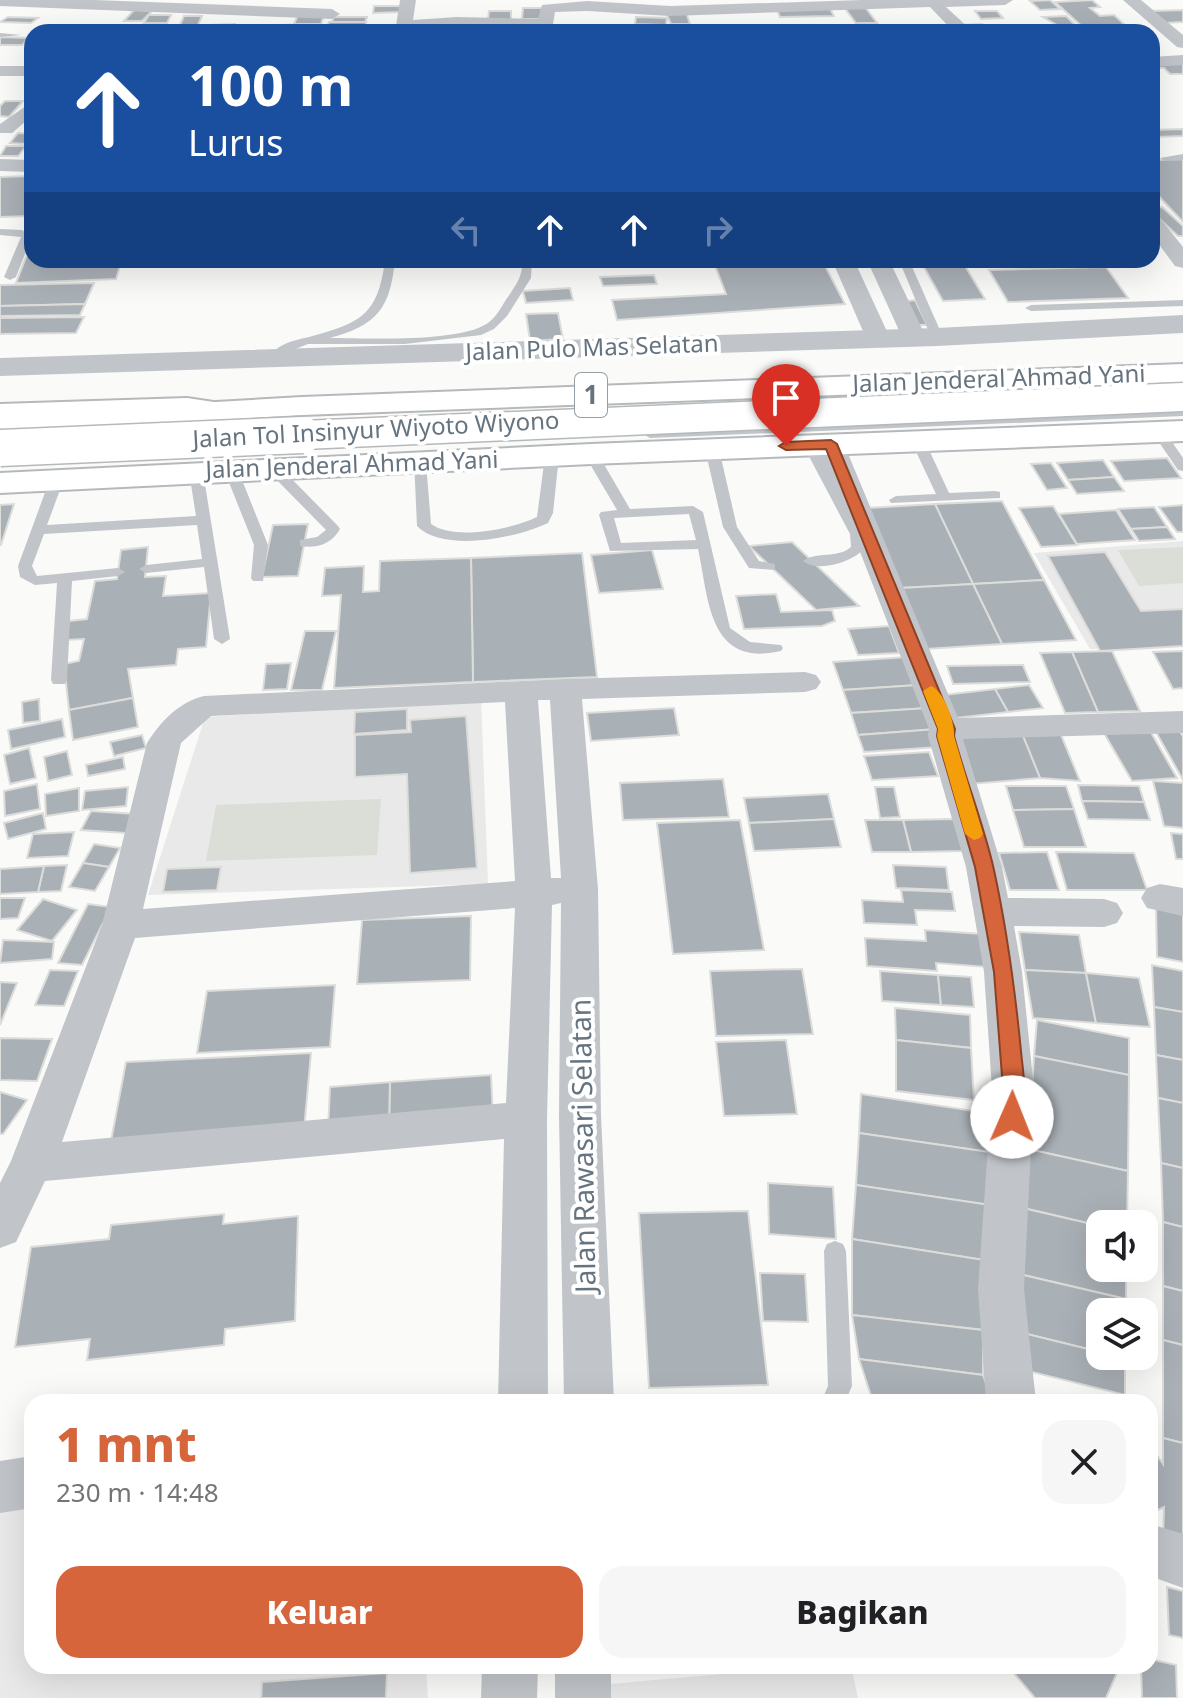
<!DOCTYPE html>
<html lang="id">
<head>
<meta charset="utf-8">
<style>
	body { margin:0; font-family:"Noto Sans",sans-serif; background:#f6f6f6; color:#202124; height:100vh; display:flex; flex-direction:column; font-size:30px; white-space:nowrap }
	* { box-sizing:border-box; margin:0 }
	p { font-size:26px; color:#757577 }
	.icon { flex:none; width:44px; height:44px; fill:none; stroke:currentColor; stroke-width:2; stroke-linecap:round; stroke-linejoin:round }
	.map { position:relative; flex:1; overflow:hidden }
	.sheet { position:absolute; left:24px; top:1394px; width:1134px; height:280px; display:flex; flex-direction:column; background:#fff; border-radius:24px; box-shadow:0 8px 32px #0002 }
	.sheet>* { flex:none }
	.top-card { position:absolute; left:24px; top:24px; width:1136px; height:244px; border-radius:24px; box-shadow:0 8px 32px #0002; background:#1a4fa0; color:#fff; overflow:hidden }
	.fabs { position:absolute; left:1086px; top:1210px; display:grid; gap:16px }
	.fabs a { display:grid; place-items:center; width:72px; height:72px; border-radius:16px; background:#fff; box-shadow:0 8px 32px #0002; font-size:40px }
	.pin { position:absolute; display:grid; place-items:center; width:68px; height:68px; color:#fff; margin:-82px -34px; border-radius:50% 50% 50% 0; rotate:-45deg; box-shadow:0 0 8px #0007 }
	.pin .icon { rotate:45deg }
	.me { position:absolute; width:88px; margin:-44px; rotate:1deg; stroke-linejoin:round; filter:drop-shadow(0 0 6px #0008) }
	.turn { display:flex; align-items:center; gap:28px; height:168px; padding:0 32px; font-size:36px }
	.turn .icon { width:104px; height:104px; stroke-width:2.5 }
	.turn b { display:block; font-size:56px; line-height:68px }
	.lanes { display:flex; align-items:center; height:76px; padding:0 32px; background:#0003; justify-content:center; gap:40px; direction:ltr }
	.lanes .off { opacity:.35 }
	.round { display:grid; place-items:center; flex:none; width:84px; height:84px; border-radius:24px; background:#f6f6f6 }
	.headline { display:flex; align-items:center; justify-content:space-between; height:136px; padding:0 32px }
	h1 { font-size:48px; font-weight:800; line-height:60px; color:#d6653b }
	.button { display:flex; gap:16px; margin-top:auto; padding:16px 32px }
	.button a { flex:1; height:92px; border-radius:24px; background:#d6653b; color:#fff; font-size:32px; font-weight:800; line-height:92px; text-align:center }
	.button a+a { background:#f6f6f6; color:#202124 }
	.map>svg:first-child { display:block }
</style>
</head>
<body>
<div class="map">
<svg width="1183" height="1698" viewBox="0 0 1183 1698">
	<rect width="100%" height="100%" fill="#fafaf8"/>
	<g fill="#e8e9e8">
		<polygon points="1183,541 1183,647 1090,649 1034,553"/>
		<polygon points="481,698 488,884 148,895 205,717"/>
		<polygon points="32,1506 32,1666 426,1666 428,1698 0,1698 0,1511"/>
		<polygon points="813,1666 851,1666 858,1698 610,1698 610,1684"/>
	</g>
	<g fill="#daded7">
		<polygon points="1183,547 1183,583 1139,586 1118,550"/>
		<polygon points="381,799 377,855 206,861 216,805"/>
	</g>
	<g fill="#a9b0b6" stroke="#dcdcda" stroke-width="2">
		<polygon points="1050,0 1060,9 1040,10 1030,1"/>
		<polygon points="1092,0 1100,7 1090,8 1100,16 1114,15 1127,27 1084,28 1055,2"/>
		<polygon points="374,6 402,6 402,12 373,13"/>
		<polygon points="829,7 834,16 780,17 776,8"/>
		<polygon points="844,7 865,7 877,23 856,23"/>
		<polygon points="523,8 542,8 541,19 522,19"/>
		<polygon points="134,10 152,11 142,21 124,21"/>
		<polygon points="1183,10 1183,22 1165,23 1151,11"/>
		<polygon points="489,11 511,11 511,20 488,20"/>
		<polygon points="975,11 997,11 1003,18 981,19"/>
		<polygon points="686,12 690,24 671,24 666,13"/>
		<polygon points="149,15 171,15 167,23 144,23"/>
		<polygon points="298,15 324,15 321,24 294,24"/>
		<polygon points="184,16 202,16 198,25 180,25"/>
		<polygon points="1066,16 1075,25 1059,26 1043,17"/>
		<polygon points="8,17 38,18 31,23 0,22"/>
		<polygon points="334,17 367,17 365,22 332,22"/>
		<polygon points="636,17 667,18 666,25 635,24"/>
		<polygon points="329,22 366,22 365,27 327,27"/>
		<polygon points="235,24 234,30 206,31 208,25"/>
		<polygon points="315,24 313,30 280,31 282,25"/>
		<polygon points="982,24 990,32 969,32 962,25"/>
		<polygon points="251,25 280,25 278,31 249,31"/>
		<polygon points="626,25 655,25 655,32 626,31"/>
		<polygon points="877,26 881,32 856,32 852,27"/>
		<polygon points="1074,26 1079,30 1047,32 1043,27"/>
		<polygon points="1042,27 1047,32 1014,32 1010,28"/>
		<polygon points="0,38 0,37 29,38 22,45 0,45"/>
		<polygon points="1183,62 1183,74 1170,74 1164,68 1152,68 1152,63"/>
		<polygon points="5,101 23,101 9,117 0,116 0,106"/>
		<polygon points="1183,129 1183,136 1155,137 1152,134 1152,130"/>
		<polygon points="18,133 32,134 32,139 28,144 10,143"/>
		<polygon points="6,146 26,146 18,156 0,156"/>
		<polygon points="1183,159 1183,222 1152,189 1152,160"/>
		<polygon points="32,176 32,216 0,217 0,177"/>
		<polygon points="1162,207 1183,226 1183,236 1178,236 1152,212 1152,208"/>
		<polygon points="32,242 32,260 122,260 116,279 16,283"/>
		<polygon points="713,260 822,260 845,304 617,320 612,300 726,294"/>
		<polygon points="920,260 1098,260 1099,261 965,266 985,299 943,301"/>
		<polygon points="1106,267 1128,298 1008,302 989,270"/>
		<polygon points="654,275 657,284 603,286 600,277"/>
		<polygon points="94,283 85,304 0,306 0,285"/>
		<polygon points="570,288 573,300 526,303 523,291"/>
		<polygon points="915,300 927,325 911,325 901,302"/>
		<polygon points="85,304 80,315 0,316 0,306"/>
		<polygon points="558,313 563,339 530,341 526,314"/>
		<polygon points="84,317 76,333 0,334 0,318"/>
		<polygon points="1167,458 1181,478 1124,481 1111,461"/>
		<polygon points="1103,460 1114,477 1068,480 1057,463"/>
		<polygon points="1051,463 1067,488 1047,490 1031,464"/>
		<polygon points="1114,477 1124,491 1077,494 1068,480"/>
		<polygon points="1002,501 1044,580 973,584 935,504"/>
		<polygon points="14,504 1,545 0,545 0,505"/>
		<polygon points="935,504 973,584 901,588 868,508"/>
		<polygon points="1183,505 1183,532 1177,532 1159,507"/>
		<polygon points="1053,506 1077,545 1041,547 1019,508"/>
		<polygon points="1154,507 1167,527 1131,529 1118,509"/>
		<polygon points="1116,510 1135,540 1077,544 1059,514"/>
		<polygon points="308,524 298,576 262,577 273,525"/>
		<polygon points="1167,527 1175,539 1139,541 1131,529"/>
		<polygon points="792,542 859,606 816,610 749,546"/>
		<polygon points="148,547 145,577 166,576 163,596 211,593 206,647 178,649 176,665 128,669 133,698 69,710 64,664 79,661 84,639 66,640 69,621 87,619 95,581 117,579 121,550"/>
		<polygon points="652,550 663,589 599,593 591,555"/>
		<polygon points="1105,552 1141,611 1183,609 1183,646 1100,651 1048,556"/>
		<polygon points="582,553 597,677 473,682 471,558"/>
		<polygon points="471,558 473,682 334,688 341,595 322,596 325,568 364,566 363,592 379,591 380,561"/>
		<polygon points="1044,580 1076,640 1002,644 973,584"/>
		<polygon points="973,584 1002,644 926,649 901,588"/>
		<polygon points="776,594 781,612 832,610 835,621 822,626 744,629 736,596"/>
		<polygon points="889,626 899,653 858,655 848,629"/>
		<polygon points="305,631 336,631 322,690 291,690"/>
		<polygon points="1112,651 1140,711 1098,712 1072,652"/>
		<polygon points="1183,651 1183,688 1173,689 1153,652"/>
		<polygon points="1072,652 1098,712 1065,713 1040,653"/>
		<polygon points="907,657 918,685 843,690 833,662"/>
		<polygon points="291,663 287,689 263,690 266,664"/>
		<polygon points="1023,665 1030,682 953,684 947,666"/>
		<polygon points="918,685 928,708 851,713 843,690"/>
		<polygon points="1029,685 1043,708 1008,712 995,689"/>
		<polygon points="995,689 1008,712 947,719 935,696"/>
		<polygon points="133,698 138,727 73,740 69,710"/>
		<polygon points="39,699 40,721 23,723 22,702"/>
		<polygon points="674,708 679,735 591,741 587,713"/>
		<polygon points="928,708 937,729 858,735 851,713"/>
		<polygon points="407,709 407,730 354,734 355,712"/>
		<polygon points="466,716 477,868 410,873 407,774 355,777 355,735 411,732 410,720"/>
		<polygon points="62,719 65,737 11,749 8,730"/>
		<polygon points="1176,724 1183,737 1183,780 1152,725"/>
		<polygon points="937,729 939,747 864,752 858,735"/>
		<polygon points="1149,729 1177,778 1132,781 1104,733"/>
		<polygon points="1059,730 1080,781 1040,778 1021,731"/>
		<polygon points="1021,731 1040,778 970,784 953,733"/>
		<polygon points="142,735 146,748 114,756 110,742"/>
		<polygon points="29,748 36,778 10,784 4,755"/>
		<polygon points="67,751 72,775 48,781 44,757"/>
		<polygon points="929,752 938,776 872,780 864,756"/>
		<polygon points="123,757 125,769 88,776 86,765"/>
		<polygon points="723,779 729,817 623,820 620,783"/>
		<polygon points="1153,781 1183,783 1183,828 1164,826"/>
		<polygon points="37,784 40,809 5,816 4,791"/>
		<polygon points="1078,785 1139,786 1144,802 1082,801"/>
		<polygon points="1006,786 1066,786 1074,809 1013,810"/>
		<polygon points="128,787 126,806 82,810 85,791"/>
		<polygon points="875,787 894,787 900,817 880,818"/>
		<polygon points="79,788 79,811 46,816 45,794"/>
		<polygon points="828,794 834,819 749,823 744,798"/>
		<polygon points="1082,801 1144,802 1150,820 1088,819"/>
		<polygon points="1074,809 1086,847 1024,847 1013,810"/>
		<polygon points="91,811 135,814 126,833 81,830"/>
		<polygon points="43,813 46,829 8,839 4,823"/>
		<polygon points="834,819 841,847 754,851 749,823"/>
		<polygon points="955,819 964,851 911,852 903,820"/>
		<polygon points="740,820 764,950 673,954 657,823"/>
		<polygon points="865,820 903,820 911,852 872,852"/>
		<polygon points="74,832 68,856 27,858 33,834"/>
		<polygon points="1171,833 1183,834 1183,859 1176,859"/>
		<polygon points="94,844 120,848 109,867 83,863"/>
		<polygon points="1047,852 1059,890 1010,890 999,853"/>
		<polygon points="1056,852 1134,853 1147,890 1067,890"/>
		<polygon points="83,863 109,867 95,891 69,887"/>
		<polygon points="67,865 61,891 38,892 44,866"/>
		<polygon points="893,865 946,867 949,890 896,888"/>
		<polygon points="44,866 38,892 0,894 0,869"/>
		<polygon points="221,867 217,890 163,892 167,869"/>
		<polygon points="901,890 952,892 955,911 915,910 917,925 864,923 862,900 903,902"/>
		<polygon points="0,898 25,898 18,918 0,919"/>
		<polygon points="43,899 77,910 52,941 17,930"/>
		<polygon points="88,904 111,907 82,965 58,963"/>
		<polygon points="1156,906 1183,911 1183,962 1157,957"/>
		<polygon points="471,916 470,980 357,984 362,920"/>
		<polygon points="925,930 982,934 987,967 936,963 937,971 867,966 865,938 926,941"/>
		<polygon points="1019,932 1079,935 1086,973 1025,970"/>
		<polygon points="3,940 54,942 52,959 0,963"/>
		<polygon points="1152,965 1183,971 1183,1012 1154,1007"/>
		<polygon points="802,969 813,1034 716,1036 710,971"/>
		<polygon points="50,970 78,971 64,1006 35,1005"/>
		<polygon points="1025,970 1086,973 1096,1023 1033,1018"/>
		<polygon points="880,971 938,975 941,1005 882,1001"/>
		<polygon points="1086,973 1139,978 1150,1027 1096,1023"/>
		<polygon points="938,975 971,977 974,1007 941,1005"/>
		<polygon points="0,982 17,983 0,1025"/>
		<polygon points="335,985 330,1047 197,1053 207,991"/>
		<polygon points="1154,1007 1183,1012 1183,1060 1156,1055"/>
		<polygon points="895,1008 970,1015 971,1048 896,1040"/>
		<polygon points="1037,1020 1129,1038 1129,1075 1034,1056"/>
		<polygon points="0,1038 52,1039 37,1081 0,1080"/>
		<polygon points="786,1040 797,1114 724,1116 716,1042"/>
		<polygon points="896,1040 971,1048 974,1100 896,1091"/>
		<polygon points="311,1053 304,1130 111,1141 126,1062"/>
		<polygon points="1156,1055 1183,1060 1183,1103 1158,1098"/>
		<polygon points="1034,1056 1129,1075 1128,1171 1028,1149"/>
		<polygon points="491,1075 493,1117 389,1125 390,1082"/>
		<polygon points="390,1082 389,1125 328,1130 330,1087"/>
		<polygon points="0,1092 27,1100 3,1134 0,1134"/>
		<polygon points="861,1094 988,1113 989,1152 859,1133"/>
		<polygon points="1158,1098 1183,1103 1183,1168 1161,1163"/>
		<polygon points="859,1133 989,1152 990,1205 856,1185"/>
		<polygon points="1028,1149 1128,1171 1127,1224 1100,1226 1023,1208"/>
		<polygon points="1161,1163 1183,1168 1183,1227 1163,1222"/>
		<polygon points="768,1183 833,1187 836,1239 769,1234"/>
		<polygon points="856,1185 990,1205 990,1261 852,1239"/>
		<polygon points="1023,1208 1100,1226 1100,1268 1126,1268 1126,1299 1019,1274"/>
		<polygon points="748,1211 768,1385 649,1388 639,1213"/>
		<polygon points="224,1214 223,1224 298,1216 295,1321 225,1329 224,1345 87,1360 90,1339 15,1347 31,1247 109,1239 111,1225"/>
		<polygon points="1163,1222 1183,1227 1183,1291 1163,1286"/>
		<polygon points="852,1239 990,1261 983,1330 852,1315"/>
		<polygon points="760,1273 805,1274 808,1322 763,1321"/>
		<polygon points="1019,1274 1126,1299 1126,1312 1100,1312 1100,1352 1015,1331"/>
		<polygon points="1163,1286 1183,1291 1183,1345 1163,1340"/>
		<polygon points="852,1315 983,1330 983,1375 859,1359"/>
		<polygon points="1015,1331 1100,1352 1100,1356 1125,1358 1125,1395 1012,1367"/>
		<polygon points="1163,1340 1183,1345 1183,1443 1163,1438"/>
		<polygon points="859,1359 983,1375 991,1397 972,1402 873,1402"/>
		<polygon points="1163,1438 1183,1443 1183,1549 1163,1544 1164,1507 1150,1514 1150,1445 1163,1464"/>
		<polygon points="1167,1587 1183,1591 1183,1638 1169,1635"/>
		<polygon points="1150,1659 1176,1665 1177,1698 1142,1698 1141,1666 1150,1666"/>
		<polygon points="1008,1666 1120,1666 1106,1698 1035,1698"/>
		<polygon points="387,1673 386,1698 261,1698 262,1682"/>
	</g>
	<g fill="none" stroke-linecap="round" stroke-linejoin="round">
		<g stroke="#b5b9bc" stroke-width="4">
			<g id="trunk">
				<polygon points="1183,364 1183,382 302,415 216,420 188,425 0,432 0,414 188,407 216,402 302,397"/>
				<polygon points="1183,421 1183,441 591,464 0,493 0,473 591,444"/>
			</g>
		</g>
		<g stroke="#b5b9bc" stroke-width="4">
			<polygon id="motorway" points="187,398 227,404 232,411 227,418 216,420 187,416 0,422 0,404"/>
		</g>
		<g fill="#c1c5c9" fill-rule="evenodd">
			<polygon points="0,33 21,35 0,37"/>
			<polygon points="1183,154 1183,160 1165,161 1160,158"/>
			<polygon points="0,229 22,230 32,236 16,277 10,280 4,277 21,237 0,235"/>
			<path d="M385,260H395C390,309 377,325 330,338C366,338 459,343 488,323C498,316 503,303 510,294C518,282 523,274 522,260H532L531,278L507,316L494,329L481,335L405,344H308L285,353L282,361H274V351C284,342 296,340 309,337C360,323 378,316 385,260Z"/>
			<polygon points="899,260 909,260 943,337 941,340 931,337"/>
			<polygon points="1183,300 1183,306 1031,311 1025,308 1031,305"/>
			<polygon points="1183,408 1183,416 650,438 643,434 650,430"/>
			<polygon points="1158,428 1163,429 1183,458 1183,471 1178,470 1152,432"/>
			<polygon points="918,437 925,441 949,493 995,491 1000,492 1000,498 891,503 889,500 896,496 936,494 911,441"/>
			<path d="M810,441L817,445L864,534L865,548C853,562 818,573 803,561C817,551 837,559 851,547L850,534L803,445Z"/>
			<polygon points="712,445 719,449 737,527 759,561 775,564 775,570 749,568 723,527 705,449"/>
			<path d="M591,450L598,454L630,509L693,506L703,512L730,628L750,642L781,645L783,648L781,651C708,668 709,599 698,549L610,551L599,515L601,512L617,510L584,454ZM689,514L696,540L621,543L614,518Z"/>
			<path d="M552,452L559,456L553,513L548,523C517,538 443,553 417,526L414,460H424L426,463L431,524C455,541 512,529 537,517L545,456Z"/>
			<path d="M273,464L278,465L338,526L340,529C332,544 316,549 300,546V540L317,537L326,530L268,471V465Z"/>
			<polygon points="231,466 238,470 268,545 263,581 253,581 251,578 254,545 224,470"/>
			<polygon points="196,468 203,472 230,639 222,644 214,639 204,567 146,573 139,569 146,565 202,559 197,525 44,534 32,566 37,576 118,568 125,572 118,576 72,581 67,680 65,684 53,684 51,680 57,583 35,585 20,577 18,566 50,479 57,475 64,479 47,525 196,516 189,472"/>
			<polygon points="835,1241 843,1244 846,1251 852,1386 845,1402 821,1402 828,1386 824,1251 827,1244"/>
		</g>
		<g fill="#c1c5c9" fill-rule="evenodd">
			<polygon points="0,0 95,0 332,9 340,14 332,19 0,6"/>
			<polygon points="400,0 416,0 413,20 457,17 538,19 542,5 587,1 670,6 862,0 1013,0 1005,5 946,7 973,32 954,32 930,7 670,16 587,11 555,12 553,24 545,29 457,27 404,31 396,26"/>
			<polygon points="1123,0 1141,0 1183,35 1183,48 1177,47"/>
			<polygon points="1183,55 1183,65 1152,67 1152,57"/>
			<rect x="0" y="66" width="32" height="10"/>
			<polygon points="32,102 32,116 12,133 0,133 0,124"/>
			<polygon points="0,159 32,160 32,172 0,171"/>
			<polygon points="1152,215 1159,217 1183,247 1183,268 1175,266 1152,235"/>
			<polygon points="832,260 854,260 890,338 886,343 870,343 866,338"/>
			<polygon points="867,260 889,260 926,337 922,342 906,342 902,337"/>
			<polygon points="831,436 840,438 844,444 958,718 1183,711 1183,733 963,739 1002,867 1008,898 1104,899 1117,903 1123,913 1117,923 1104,927 1014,926 1022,972 1034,1089 1024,1289 1036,1402 986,1402 978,1289 992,1089 984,972 966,867 928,736 929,729 818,444 822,438"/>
			<path d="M805,672L816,675L821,682L816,689L805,692L582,699L598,889L601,1115L614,1402H564L559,1115L561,903L552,905L547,1119L548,1402H498L504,1139L45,1181L16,1242L0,1248V1183L11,1161L102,925L147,743C161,721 179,702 204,696L565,679ZM538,700H550L561,878H551ZM505,702L515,881L143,909L181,743L211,716ZM515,908L506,1103L62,1142L135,938Z"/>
			<polygon points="1160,884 1183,888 1183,916 1147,908 1141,898 1147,888"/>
			<polygon points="32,1456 32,1508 0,1513 0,1461"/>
			<polygon points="1150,1524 1183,1534 1183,1588 1150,1576"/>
			<polygon points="482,1666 538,1666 537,1698 481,1698"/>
			<rect x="555" y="1666" width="56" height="32"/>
		</g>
		<polygon fill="#c1c5c9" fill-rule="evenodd" points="1183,315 1183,333 937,346 0,376 0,358 937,328"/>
		<use href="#trunk" fill="#fff" fill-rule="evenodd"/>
		<use href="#motorway" fill="#fff" fill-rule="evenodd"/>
		<g stroke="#b5b9bc" stroke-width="31" stroke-linecap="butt">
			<polyline id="motorway-bridge-far1" points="257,437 1183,397"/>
		</g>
		<g stroke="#b5b9bc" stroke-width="39" stroke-linecap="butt">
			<polyline id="motorway-bridge" points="0,448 303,435"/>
		</g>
		<use href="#motorway-bridge-far1" stroke="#fff" stroke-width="28"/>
		<use href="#motorway-bridge" stroke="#fff" stroke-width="36"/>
	</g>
	<path fill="#d6653b" stroke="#8b4226" stroke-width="2" d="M831,440L837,444L955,729L954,736C966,781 984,825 994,870C1007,930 1015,990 1021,1051C1023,1073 1029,1103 1019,1124L1012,1126L1004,1124L1001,1117L1003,1089L994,972L975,867L937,736L938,729L826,449L786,450L779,446L786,442Z"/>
	<path fill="#f59e0b" d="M931,686C944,691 955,722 954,736L983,834L980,838L974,840L965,834L937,736L938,729L923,691Z"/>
	<g text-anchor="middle" stroke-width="8" stroke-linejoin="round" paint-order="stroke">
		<g font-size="24" fill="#667480" stroke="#fff">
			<text transform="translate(592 348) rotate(-2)" y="8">Jalan Pulo Mas Selatan</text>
			<text transform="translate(999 379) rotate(-2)" y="8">Jalan Jenderal Ahmad Yani</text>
			<text transform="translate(376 430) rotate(-3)" y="8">Jalan Tol Insinyur Wiyoto Wiyono</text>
			<text transform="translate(352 465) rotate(-2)" y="8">Jalan Jenderal Ahmad Yani</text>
		</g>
		<rect fill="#fff" stroke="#949ea6" stroke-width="2" x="575" y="373" width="32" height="44" rx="6"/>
		<g font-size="26" font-weight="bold" fill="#667480">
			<text x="591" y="404">1</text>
		</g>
		<g font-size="28" fill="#667480" stroke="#fff">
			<text transform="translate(583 1146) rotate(-91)" y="10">Jalan Rawasari Selatan</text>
		</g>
	</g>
</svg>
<div class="fabs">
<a><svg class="icon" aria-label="sound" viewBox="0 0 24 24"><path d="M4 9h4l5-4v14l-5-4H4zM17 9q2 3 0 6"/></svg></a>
<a><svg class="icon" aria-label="layers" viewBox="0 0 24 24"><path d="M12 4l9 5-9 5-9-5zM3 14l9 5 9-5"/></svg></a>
</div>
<div class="pin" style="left:786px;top:446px;background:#d93025"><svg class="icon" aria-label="arrive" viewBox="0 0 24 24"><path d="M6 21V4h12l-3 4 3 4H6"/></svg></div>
<svg class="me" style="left:1012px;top:1117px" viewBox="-20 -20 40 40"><circle r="19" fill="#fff"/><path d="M0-13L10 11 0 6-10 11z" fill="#d6653b"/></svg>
<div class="top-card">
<div class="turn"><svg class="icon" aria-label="ahead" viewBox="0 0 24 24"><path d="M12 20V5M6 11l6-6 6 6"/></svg><div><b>100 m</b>Lurus</div></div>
<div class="lanes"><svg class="icon off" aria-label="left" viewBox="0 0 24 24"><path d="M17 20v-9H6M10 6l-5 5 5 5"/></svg><svg class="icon" aria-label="ahead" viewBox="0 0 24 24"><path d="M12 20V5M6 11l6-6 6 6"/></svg><svg class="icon" aria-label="ahead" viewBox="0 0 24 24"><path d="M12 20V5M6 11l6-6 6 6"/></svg><svg class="icon off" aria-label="right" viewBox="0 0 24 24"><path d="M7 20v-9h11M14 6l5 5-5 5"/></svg></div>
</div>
<section class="sheet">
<div class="headline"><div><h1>1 mnt</h1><p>230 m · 14:48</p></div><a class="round"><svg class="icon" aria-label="close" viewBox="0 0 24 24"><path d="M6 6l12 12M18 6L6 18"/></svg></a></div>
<div class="button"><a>Keluar</a><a>Bagikan</a></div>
</section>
</div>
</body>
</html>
